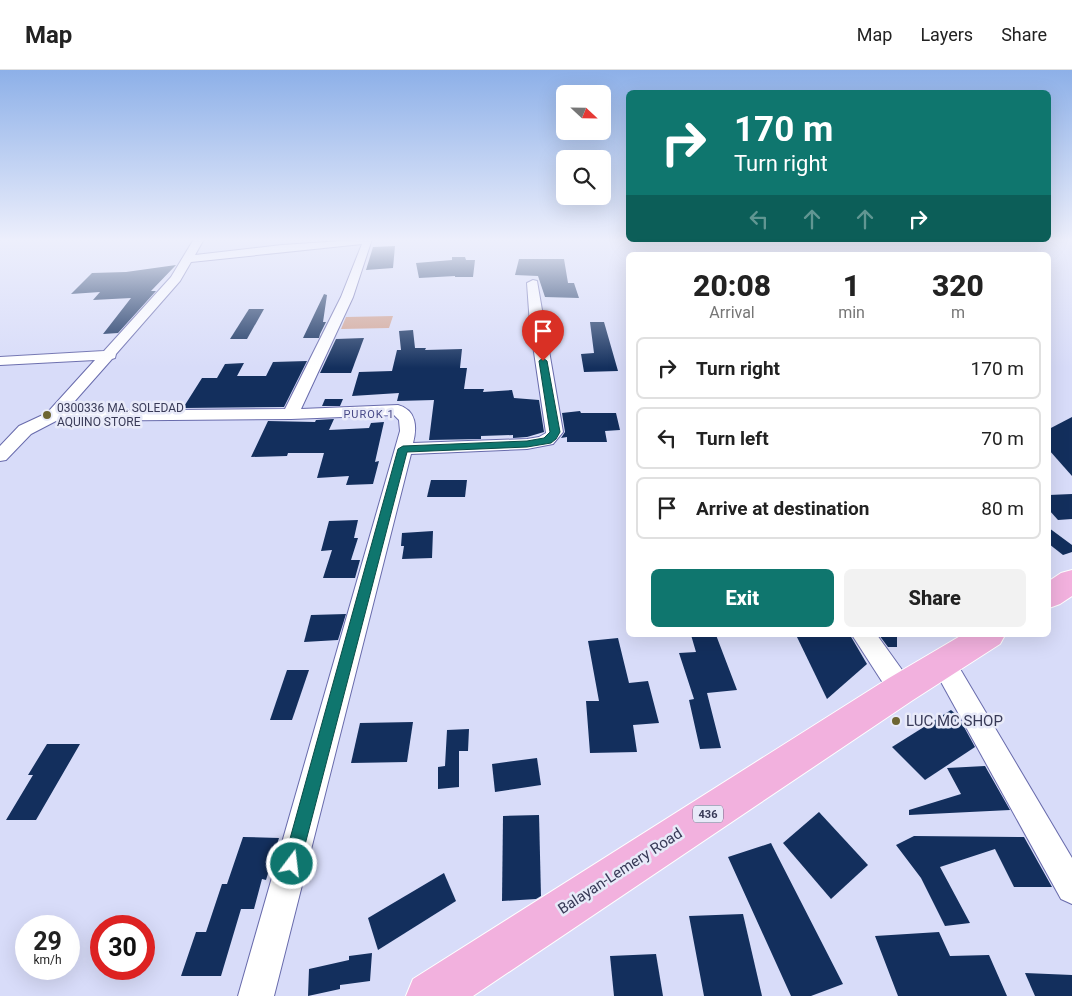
<!DOCTYPE html>
<html lang="en">
<head>
<meta charset="utf-8">
<style>
	body { margin:0; font-family:Roboto,sans-serif; background:#f2f2f2; color:#222; height:100vh; display:flex; flex-direction:column; font-size:19px; white-space:nowrap }
	* { box-sizing:border-box; margin:0 }
	p { font-size:16px; color:#767676 }
	.icon { flex:none; width:28px; height:28px; fill:none; stroke:currentColor; stroke-width:2; stroke-linecap:round; stroke-linejoin:round }
	.map { position:relative; flex:1; overflow:hidden }
	.sheet { position:absolute; left:626px; top:182px; width:425px; height:385px; display:flex; flex-direction:column; background:#fff; border-radius:8px; box-shadow:0 5px 20px #0002 }
	.sheet>* { flex:none }
	.top-card { position:absolute; left:626px; top:20px; width:425px; height:152px; border-radius:8px; box-shadow:0 5px 20px #0002; background:#0f766e; color:#fff; overflow:hidden }
	.needle { width:32px; rotate:112deg }
	.fabs { position:absolute; left:556px; top:15px; display:grid; gap:10px }
	.fabs a { display:grid; place-items:center; width:55px; height:55px; border-radius:8px; background:#fff; box-shadow:0 5px 20px #0002; font-size:25px }
	.speed { position:absolute; left:15px; top:845px; display:flex; gap:10px; font-size:25px; font-weight:700; text-align:center }
	.speed>* { display:grid; place-content:center; width:65px; height:65px; border-radius:50%; background:#fff; box-shadow:0 5px 20px #0002; line-height:1 }
	.speed small { font-size:12px; font-weight:400 }
	.speed .limit { border:8px solid #d22; background:#fff; color:#111 }
	.pin { position:absolute; display:grid; place-items:center; width:42px; height:42px; color:#fff; margin:-51px -21px; border-radius:50% 50% 50% 0; rotate:-45deg; box-shadow:0 0 5px #0007 }
	.pin .icon { rotate:45deg }
	.me { position:absolute; width:55px; margin:-28px; rotate:15deg; stroke-linejoin:round; filter:drop-shadow(0 0 4px #0008) }
	.turn { display:flex; align-items:center; gap:18px; height:105px; padding:0 25px; font-size:22px }
	.turn .icon { width:65px; height:65px; stroke-width:2.5 }
	.turn b { display:block; font-size:35px; line-height:42px }
	.lanes { display:flex; align-items:center; height:48px; padding:0 25px; background:#0003; justify-content:center; gap:25px; direction:ltr }
	.lanes .off { opacity:.35 }
	.eta { display:flex; justify-content:space-evenly; align-items:center; height:85px; text-align:center }
	.eta b { font-size:30px; font-weight:800; line-height:35px }
	.button { display:flex; gap:10px; margin-top:auto; padding:10px 25px }
	.button a { flex:1; height:58px; border-radius:8px; background:#0f766e; color:#fff; font-size:20px; font-weight:800; line-height:58px; text-align:center }
	.button a+a { background:#f2f2f2; color:#222 }
	ul { padding:0; list-style:none }
	li { display:flex; align-items:center; gap:15px; height:62px; margin:0 10px 8px; padding:0 15px; border:2px solid #e0e0e0; border-radius:8px }
	li div { flex:1 }
	li b { display:block; font-size:19px }
	li em { font-style:normal }
	header { display:flex; align-items:center; gap:30px; box-sizing:border-box; height:70px; padding:0 25px; background:#fff; border-bottom:1px solid #e0e0e0 }
	header strong { font-size:24px }
	nav { display:flex; gap:28px; margin-inline-start:auto; font-size:18px }
	.map>svg:first-child { display:block }
</style>
</head>
<body>
<header>
<strong>Map</strong>
<nav><a>Map</a><a>Layers</a><a>Share</a></nav>
</header>
<div class="map">
<svg width="1072" height="926" viewBox="0 0 1072 926">
	<rect width="100%" height="100%" fill="#d8dcf9"/>
	<polygon fill="#d1a291" points="393,246 389,258 341,259 346,247"/>
	<g fill="#132f5d">
		<polygon points="395,176 393,198 366,200 373,177"/>
		<polygon points="452,187 465,187 466,190 475,190 473,207 455,207 455,206 419,208 416,193 452,190"/>
		<polygon points="519,189 564,189 568,213 574,213 579,228 545,227 538,206 515,205"/>
		<polygon points="176,195 151,221 156,221 118,263 103,264 131,228 93,230 100,222 71,224 92,203 126,202"/>
		<polygon points="324,224 327,225 323,252 326,252 320,264 319,268 303,268"/>
		<polygon points="249,239 264,239 247,269 230,269"/>
		<polygon points="590,252 604,252 618,301 584,302 581,284 594,283"/>
		<polygon points="413,260 415,278 426,278 425,280 462,279 460,298 467,298 464,319 484,319 483,322 512,320 514,328 539,330 544,362 527,367 513,368 513,365 481,366 481,369 429,370 434,330 397,331 399,323 352,326 359,302 392,301 397,280 401,280 399,261"/>
		<polygon points="364,268 351,303 320,303 336,269"/>
		<polygon points="307,291 284,337 183,338 202,308 217,308 225,294 244,293 237,306 266,306 273,292"/>
		<polygon points="325,329 343,329 340,336 322,336"/>
		<polygon points="580,341 581,343 616,343 620,360 605,361 607,372 567,372 567,367 561,368 565,362 562,343"/>
		<polygon points="1072,347 1072,406 1049,380 1049,359"/>
		<polygon points="334,349 329,360 369,358 371,353 384,352 375,392 379,391 373,414 346,415 349,406 317,408 324,383 288,383 287,386 251,387 268,351 315,352 316,350"/>
		<polygon points="431,410 467,410 465,427 427,427"/>
		<polygon points="1072,424 1072,449 1058,450 1049,440 1049,425"/>
		<polygon points="358,450 354,468 358,468 351,490 360,490 355,508 323,508 332,480 321,481 329,451"/>
		<polygon points="1049,458 1072,475 1072,482 1063,485 1049,474"/>
		<polygon points="433,461 432,488 402,489 404,476 401,476 402,463"/>
		<polygon points="346,544 338,570 304,572 311,545"/>
		<polygon points="691,565 716,565 737,620 707,623 721,678 700,679 689,630 694,629 679,583 696,582"/>
		<polygon points="796,565 850,565 867,594 827,629"/>
		<polygon points="879,565 897,565 897,577 888,577"/>
		<polygon points="618,568 629,613 648,611 659,653 633,655 637,682 590,683 586,631 599,631 588,571"/>
		<polygon points="287,600 309,600 292,650 270,650"/>
		<polygon points="951,640 958,646 975,677 925,710 892,677"/>
		<polygon points="413,652 407,692 351,693 360,653"/>
		<polygon points="469,659 468,681 459,681 459,717 438,719 438,697 445,696 447,660"/>
		<polygon points="47,674 80,674 36,750 6,750 33,705 28,705"/>
		<polygon points="537,688 541,715 495,722 492,694"/>
		<polygon points="985,696 1010,740 909,745 909,740 961,724 947,698"/>
		<polygon points="819,742 868,795 831,829 783,773"/>
		<polygon points="539,745 541,826 536,829 502,831 503,746"/>
		<polygon points="914,766 1024,767 1052,817 1014,817 995,779 940,797 970,853 945,856 921,808 896,775"/>
		<polygon points="243,767 279,768 266,810 262,809 254,839 241,839 221,906 181,906 196,862 206,862 222,814 227,814"/>
		<polygon points="771,773 778,787 843,914 811,926 791,926 728,787"/>
		<polygon points="444,803 456,831 378,880 368,848"/>
		<polygon points="743,844 762,926 704,926 689,846"/>
		<polygon points="939,862 950,886 989,885 1007,926 898,926 875,866"/>
		<polygon points="372,883 370,911 340,915 340,919 308,926 309,899 349,890 349,886"/>
		<polygon points="656,884 663,926 614,926 610,886"/>
		<polygon points="1025,903 1072,905 1072,926 1035,926"/>
	</g>
	<g fill="none" stroke-linecap="round" stroke-linejoin="round">
		<g stroke="#686bac" stroke-width="2">
			<g id="street">
				<path d="M194,169H204L195,185L282,175L372,169L353,227L301,339L398,335C417,340 417,358 413,373L527,369L539,367L546,363L530,255L527,213L533,210L537,211L563,362L553,374L527,379L411,384L274,926H238L400,361L399,350L394,345L291,349L56,351L31,364L6,390L0,391V376L19,356L47,343L95,290L0,295V287L104,281L171,207ZM362,174L341,227L285,339L66,341L112,289L115,288L116,284L180,211L191,192Z"/>
				<polygon points="852,565 877,565 910,611 914,619 910,627 901,630 892,627"/>
				<polygon points="944,583 953,587 1072,788 1072,834 1061,829 935,601 932,594 935,587"/>
			</g>
		</g>
		<g stroke="#fff" stroke-width="2">
			<g id="primary">
				<polygon points="1072,500 1072,526 1060,534 1049,538 1049,511 1061,503"/>
				<polygon points="962,565 1005,565 1000,574 913,630 473,926 406,926 413,909 889,608"/>
			</g>
		</g>
		<use href="#street" fill="#fff" fill-rule="evenodd"/>
		<use href="#primary" fill="#f2b1de" fill-rule="evenodd"/>
	</g>
	<linearGradient id="sky" x2="0" y2="1"><stop stop-color="#8db0e8"/><stop offset="0.57" stop-color="#edeffc"/><stop offset="1" stop-color="#edeffc" stop-opacity="0"/></linearGradient>
	<rect width="1072" height="298" fill="url(#sky)"/>
	<polygon fill="#0f766e" stroke="#0a4d48" points="543,288 547,291 560,362 556,369 551,373 527,377 407,382 300,794 298,800 292,803 285,800 283,794 398,379 403,376 527,371 544,368 550,362 539,291"/>
	<g fill="#6d6532" stroke="#e8eaf9" stroke-width="2">
		<circle cx="47" cy="345" r="5"/>
		<circle cx="896" cy="651" r="5"/>
	</g>
	<g text-anchor="middle" stroke-width="5" stroke-linejoin="round" paint-order="stroke">
		<g font-size="11" letter-spacing="1" fill="#474987" stroke="#e8eaf9">
			<text x="369" y="348">PUROK 1</text>
		</g>
		<rect fill="#e8eaf9" stroke="#6d6f88" stroke-width="1" x="693" y="735.5" width="30" height="17" rx="4"/>
		<g font-size="11" font-weight="bold" fill="#383a57">
			<text x="708" y="748">436</text>
		</g>
		<g font-size="12" fill="#383a57" stroke="#e8eaf9" text-anchor="start">
			<text x="57" y="342">0300336 MA. SOLEDAD<tspan x="57" dy="14">AQUINO STORE</tspan></text>
		</g>
		<g font-size="15" fill="#383a57" stroke="#e8eaf9" text-anchor="start">
			<text x="906" y="656">LUC MC SHOP</text>
		</g>
		<g font-size="15" fill="#383a57" stroke="#e8eaf9">
			<text transform="translate(620 801) rotate(-33)" y="5">Balayan-Lemery Road</text>
		</g>
	</g>
</svg>
<div class="fabs">
<a><svg class="needle" viewBox="-14 -14 28 28"><path d="M0-13l5 13h-10z" fill="#e53935"/><path d="M0 13l5-13h-10z" fill="#767676"/></svg></a>
<a><svg class="icon" aria-label="search" viewBox="0 0 24 24"><circle cx="10" cy="10" r="6"/><path d="M15 15l6 6"/></svg></a>
</div>
<div class="speed"><div>29<small>km/h</small></div><div class="limit">30</div></div>
<div class="pin" style="left:543px;top:291px;background:#d93025"><svg class="icon" aria-label="arrive" viewBox="0 0 24 24"><path d="M6 21V4h12l-3 4 3 4H6"/></svg></div>
<svg class="me" style="left:292px;top:794px" viewBox="-20 -20 40 40"><circle r="17" fill="#0f766e" stroke="#fff" stroke-width="3"/><path d="M0-11L8 9 0 5-8 9z" fill="#fff"/></svg>
<div class="top-card">
<div class="turn"><svg class="icon" aria-label="right" viewBox="0 0 24 24"><path d="M7 20v-9h11M14 6l5 5-5 5"/></svg><div><b>170 m</b>Turn right</div></div>
<div class="lanes"><svg class="icon off" aria-label="left" viewBox="0 0 24 24"><path d="M17 20v-9H6M10 6l-5 5 5 5"/></svg><svg class="icon off" aria-label="ahead" viewBox="0 0 24 24"><path d="M12 20V5M6 11l6-6 6 6"/></svg><svg class="icon off" aria-label="ahead" viewBox="0 0 24 24"><path d="M12 20V5M6 11l6-6 6 6"/></svg><svg class="icon" aria-label="right" viewBox="0 0 24 24"><path d="M7 20v-9h11M14 6l5 5-5 5"/></svg></div>
</div>
<section class="sheet">
<div class="eta">
<div><b>20:08</b><p>Arrival</p></div>
<div><b>1</b><p>min</p></div>
<div><b>320</b><p>m</p></div>
</div>
<ul>
<li><svg class="icon" aria-label="right" viewBox="0 0 24 24"><path d="M7 20v-9h11M14 6l5 5-5 5"/></svg><div><b>Turn right</b></div><em>170 m</em></li>
<li><svg class="icon" aria-label="left" viewBox="0 0 24 24"><path d="M17 20v-9H6M10 6l-5 5 5 5"/></svg><div><b>Turn left</b></div><em>70 m</em></li>
<li><svg class="icon" aria-label="arrive" viewBox="0 0 24 24"><path d="M6 21V4h12l-3 4 3 4H6"/></svg><div><b>Arrive at destination</b></div><em>80 m</em></li>
</ul>
<div class="button"><a>Exit</a><a>Share</a></div>
</section>
</div>
</body>
</html>
